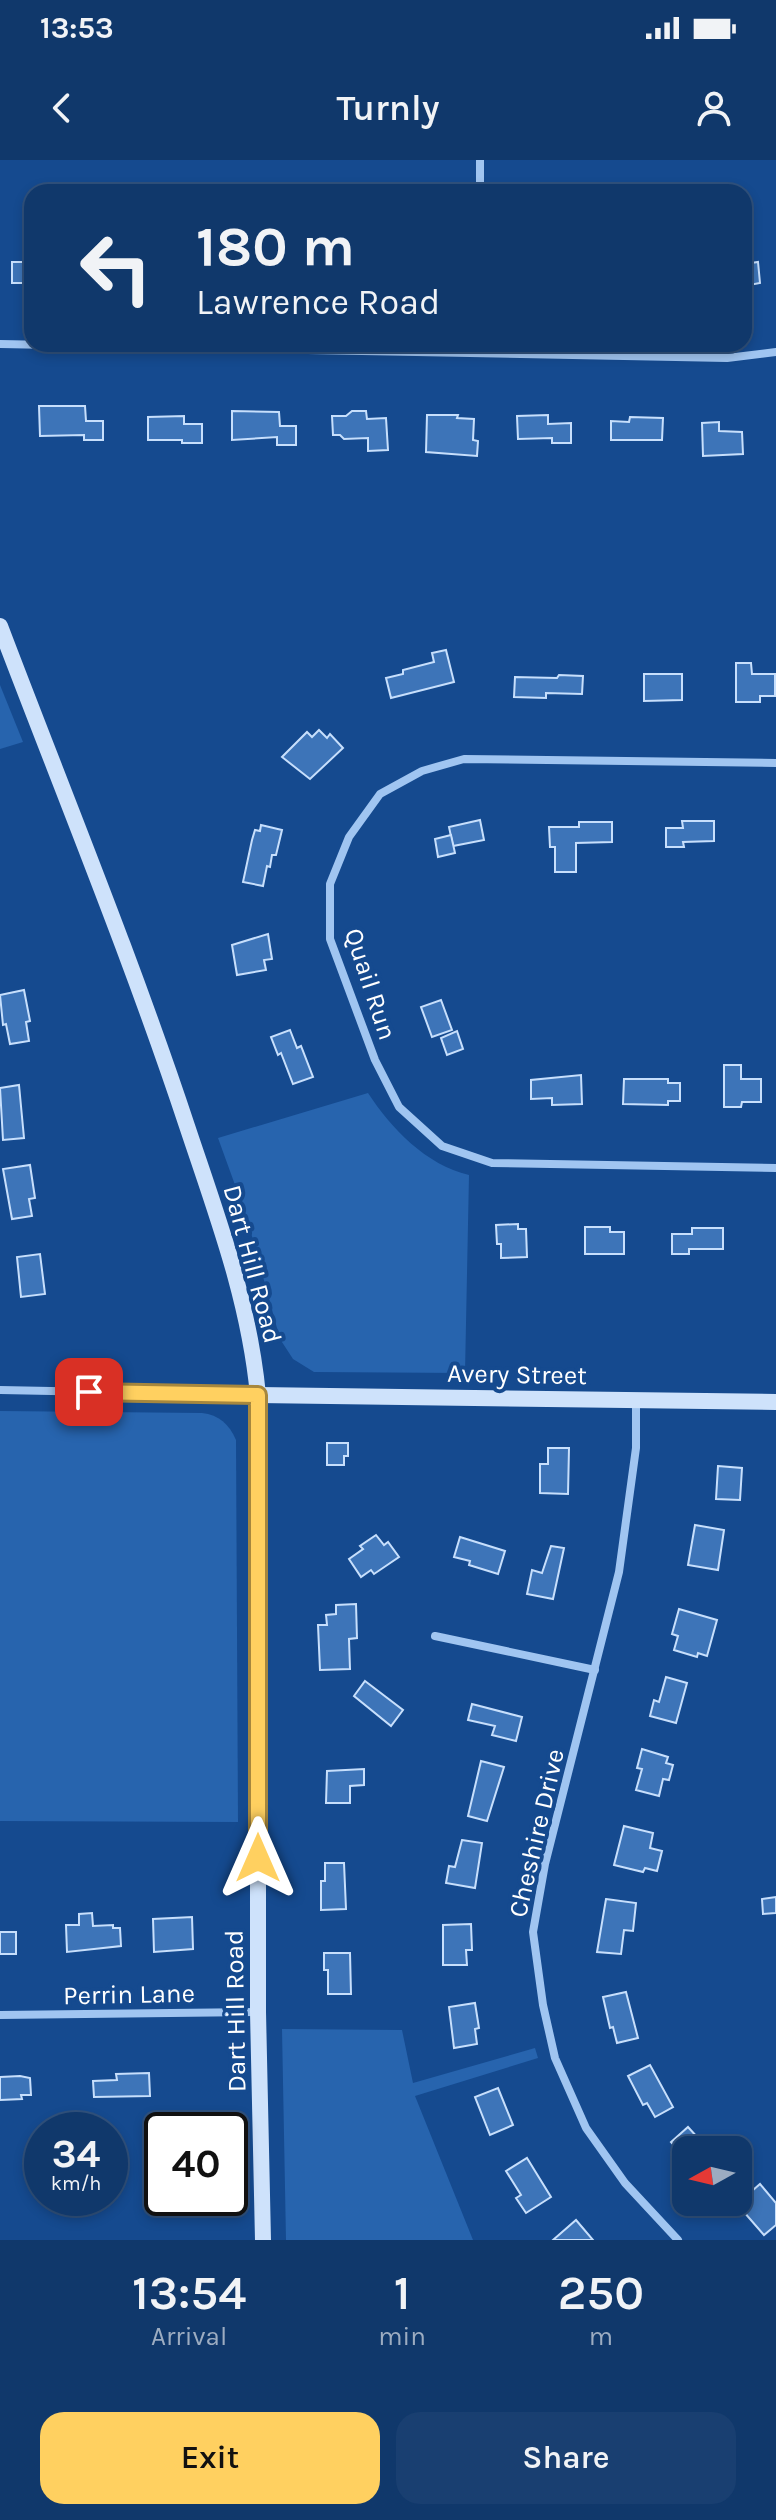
<!DOCTYPE html>
<html lang="en">
<head>
<meta charset="utf-8">
<style>
	body { margin:0; font-family:Karla,sans-serif; background:#193f71; color:#f1f3f6; height:100vh; display:flex; flex-direction:column; font-size:30px; white-space:nowrap }
	* { box-sizing:border-box; margin:0 }
	p { font-size:26px; color:#9cacc1 }
	.icon { flex:none; width:44px; height:44px; fill:none; stroke:currentColor; stroke-width:2; stroke-linecap:round; stroke-linejoin:round }
	.map { position:relative; height:2080px; overflow:hidden }
	.side { display:flex; flex-direction:column; background:#10386b; flex:1 }
	.side>* { flex:none }
	.top-card { position:absolute; left:24px; top:24px; width:728px; height:168px; border-radius:24px; box-shadow:0 4px 12px #0003,0 0 0 2px #30527e; background:#10386b; color:#f1f3f6; overflow:hidden }
	.needle { width:52px; rotate:262deg }
	.fabs { position:absolute; left:672px; top:1976px; display:grid; gap:16px }
	.fabs a { display:grid; place-items:center; width:80px; height:80px; border-radius:16px; background:#10386b; box-shadow:0 4px 12px #0003,0 0 0 2px #30527e; font-size:40px }
	.speed { position:absolute; left:24px; top:1952px; display:flex; gap:16px; font-size:40px; font-weight:700; text-align:center }
	.speed>* { display:grid; place-content:center; width:104px; height:104px; border-radius:50%; background:#10386b; box-shadow:0 4px 12px #0003,0 0 0 2px #30527e; line-height:1 }
	.speed small { font-size:20px; font-weight:400 }
	.speed .limit { border:4px solid #111; border-radius:12px; background:#fff; color:#111 }
	.pin { position:absolute; display:grid; place-items:center; width:68px; height:68px; color:#fff; margin:-34px; border-radius:16px; box-shadow:0 4px 12px #0006 }
	.me { position:absolute; width:88px; margin:-44px; rotate:0deg; stroke-linejoin:round; filter:drop-shadow(0 0 6px #0008) }
	.turn { display:flex; align-items:center; gap:28px; height:168px; padding:0 40px; font-size:36px }
	.turn .icon { width:104px; height:104px; stroke-width:2.5 }
	.turn b { display:block; font-size:56px; line-height:68px }
	.eta { display:flex; justify-content:space-evenly; align-items:center; height:136px; text-align:center }
	.eta b { font-size:48px; font-weight:600; line-height:56px }
	.button { display:flex; gap:16px; margin-top:auto; padding:16px 40px }
	.button a { flex:1; height:92px; border-radius:24px; background:#ffd060; color:#111; font-size:32px; font-weight:600; line-height:92px; text-align:center }
	.button a+a { background:#193f71; color:#f1f3f6 }
	.status { display:flex; justify-content:space-between; align-items:center; height:56px; padding:0 40px; background:#10386b; direction:ltr }
	.status svg { height:22px; fill:currentColor }
	header { display:flex; justify-content:space-between; align-items:center; height:104px; padding:0 40px; background:#10386b; font-size:36px; font-weight:600 }
	.map>svg:first-child { display:block }
</style>
</head>
<body>
<div class="status"><b>13:53</b><svg viewBox="0 0 49 12"><path d="M0 12V9h3v3zM5 12V6h3v6zM10 12V3h3v9zM15 12V0h3v12zM26 1h20v11H26zM47 4h2v5h-2z"/></svg></div>
<header><svg class="icon" aria-label="back" viewBox="0 0 24 24"><path d="M15 5l-7 7 7 7"/></svg>Turnly<svg class="icon" aria-label="person" viewBox="0 0 24 24"><circle cx="12" cy="8" r="4"/><path d="M4 21q1-7 8-7t8 7"/></svg></header>
<div class="map">
<svg width="776" height="2080" viewBox="0 0 776 2080">
	<rect width="100%" height="100%" fill="#154a8f"/>
	<g fill="#2764ae">
		<polygon points="0,525 23,582 0,589"/>
		<path d="M368,933C391,968 426,1005 469,1015L465,1213L314,1212L293,1199L280,1179L247,1058L218,978Z"/>
		<path d="M0,1251L202,1253C219,1255 229,1264 236,1280L238,1662L0,1661Z"/>
		<polygon points="282,1869 402,1870 413,1923 535,1888 538,1898 415,1936 473,2080 286,2080"/>
	</g>
	<g fill="#3d74b8" stroke="#c7dffc" stroke-width="2">
		<rect x="12" y="102" width="20" height="21"/>
		<polygon points="758,102 760,123 744,126 744,104"/>
		<polygon points="39,246 85,246 86,261 103,261 103,280 84,280 84,275 40,276"/>
		<polygon points="232,251 279,252 280,266 296,266 296,285 277,285 277,277 232,280"/>
		<polygon points="352,251 366,251 367,259 386,258 388,290 368,291 368,278 344,279 340,275 333,275 332,256 346,256"/>
		<polygon points="427,255 458,255 457,258 474,259 473,280 478,281 477,296 426,292"/>
		<polygon points="548,255 548,264 571,263 571,283 552,283 552,278 518,279 517,256"/>
		<polygon points="184,256 184,264 202,264 202,283 182,283 182,280 148,280 148,257"/>
		<polygon points="630,257 663,258 662,280 611,280 611,261 629,262"/>
		<polygon points="719,262 719,271 742,272 743,294 703,296 702,263"/>
		<polygon points="446,490 454,522 391,538 386,518 403,514 403,510 434,502 432,493"/>
		<polygon points="736,503 751,503 752,514 775,514 775,536 760,536 760,542 736,542"/>
		<polygon points="644,514 682,514 682,540 644,541"/>
		<polygon points="559,515 583,516 582,534 546,533 546,538 514,537 515,517 557,518"/>
		<polygon points="319,570 327,578 330,574 343,588 310,619 282,597 307,572 312,577"/>
		<polygon points="480,660 484,680 453,686 449,667"/>
		<polygon points="682,661 714,661 714,681 683,682 684,687 666,687 666,668 683,668"/>
		<polygon points="579,662 612,662 612,682 576,683 576,712 555,712 555,687 550,687 549,667 579,667"/>
		<polygon points="261,665 282,670 276,695 272,695 270,707 267,706 263,726 243,722 252,680 255,670 260,671"/>
		<polygon points="451,675 455,693 438,697 435,679"/>
		<polygon points="268,774 272,799 264,800 266,810 237,815 232,785"/>
		<polygon points="24,830 30,861 26,862 29,881 10,884 6,864 3,865 0,835"/>
		<polygon points="441,840 452,870 432,877 421,847"/>
		<polygon points="290,870 297,888 301,886 313,917 293,924 281,893 278,895 271,877"/>
		<polygon points="457,871 463,889 447,895 441,878"/>
		<polygon points="724,905 741,905 741,919 761,919 761,942 742,942 741,947 724,947"/>
		<polygon points="581,915 582,944 552,945 552,938 531,939 531,920"/>
		<polygon points="624,919 668,919 668,923 680,923 680,941 668,941 668,945 623,944"/>
		<polygon points="19,925 24,978 3,980 0,928"/>
		<polygon points="30,1005 35,1038 29,1039 32,1056 12,1059 3,1009"/>
		<polygon points="518,1064 518,1069 526,1069 527,1097 501,1098 501,1084 497,1084 496,1065"/>
		<polygon points="585,1067 610,1067 610,1072 624,1072 624,1094 585,1094"/>
		<polygon points="692,1068 723,1068 723,1089 689,1089 689,1094 672,1094 672,1074 692,1074"/>
		<polygon points="40,1094 45,1134 21,1137 17,1097"/>
		<polygon points="327,1283 348,1283 348,1296 344,1296 344,1305 327,1305"/>
		<polygon points="548,1288 569,1288 568,1334 540,1333 540,1304 548,1304"/>
		<polygon points="718,1306 742,1308 740,1340 716,1339"/>
		<polygon points="695,1365 724,1370 718,1410 688,1405"/>
		<polygon points="376,1375 384,1385 388,1382 399,1397 374,1414 371,1410 361,1417 349,1399 363,1389 360,1386"/>
		<polygon points="460,1377 505,1391 498,1414 469,1405 470,1401 454,1397"/>
		<polygon points="551,1386 564,1388 553,1439 527,1434 532,1410 542,1413"/>
		<polygon points="356,1444 357,1478 349,1479 350,1509 320,1510 318,1465 327,1465 326,1455 336,1454 336,1445"/>
		<polygon points="679,1449 717,1460 707,1496 698,1493 697,1497 674,1490 678,1476 672,1474"/>
		<polygon points="666,1517 687,1523 676,1563 650,1556 654,1540 659,1542"/>
		<polygon points="365,1521 403,1550 391,1566 354,1536"/>
		<polygon points="472,1544 522,1557 516,1581 492,1575 495,1566 468,1560"/>
		<polygon points="642,1589 668,1597 666,1603 673,1605 669,1620 663,1619 659,1636 636,1630 642,1609 637,1608"/>
		<polygon points="481,1601 504,1607 487,1661 468,1656"/>
		<polygon points="364,1609 364,1625 350,1626 350,1643 326,1643 327,1611"/>
		<polygon points="624,1666 653,1673 650,1688 662,1691 657,1711 645,1708 643,1712 614,1705"/>
		<polygon points="462,1680 482,1683 475,1728 446,1723 449,1706 455,1707"/>
		<polygon points="325,1703 344,1703 346,1749 321,1750 321,1721 325,1721"/>
		<polygon points="776,1737 776,1753 763,1754 762,1739"/>
		<polygon points="606,1739 636,1743 633,1771 624,1770 621,1794 597,1792"/>
		<polygon points="92,1753 93,1766 113,1765 113,1768 120,1768 121,1786 67,1792 66,1765 79,1765 79,1754"/>
		<polygon points="192,1757 193,1789 154,1792 153,1759"/>
		<polygon points="471,1764 472,1790 466,1790 467,1805 443,1805 443,1765"/>
		<rect x="0" y="1772" width="16" height="22"/>
		<polygon points="324,1793 350,1793 351,1834 328,1834 328,1810 324,1810"/>
		<polygon points="626,1832 638,1878 617,1883 613,1867 610,1868 603,1837"/>
		<polygon points="475,1843 479,1868 475,1869 477,1884 454,1888 449,1847"/>
		<polygon points="650,1905 673,1947 655,1957 647,1943 643,1945 628,1916"/>
		<polygon points="149,1913 150,1936 94,1937 93,1921 117,1920 116,1914"/>
		<polygon points="20,1916 30,1918 31,1935 21,1935 22,1939 0,1940 0,1917"/>
		<polygon points="498,1928 513,1965 490,1975 475,1937"/>
		<polygon points="688,1967 709,1990 678,1990 671,1982"/>
		<polygon points="527,1998 551,2037 526,2053 516,2038 521,2035 506,2011"/>
		<polygon points="760,2024 776,2043 776,2065 764,2075 737,2044"/>
		<polygon points="576,2060 593,2080 553,2080"/>
	</g>
	<g fill="none" stroke-linecap="round" stroke-linejoin="round">
		<g stroke="#a0c5f1" stroke-width="8">
			<polyline points="480,32 480,0"/>
			<polyline points="0,184 727,198 776,192"/>
			<polyline points="776,603 464,599 422,611 380,634 349,677 330,724 330,779 375,900 399,947 442,986 492,1003 776,1008"/>
			<polyline points="0,1230 258,1235"/>
			<polyline points="636,1240 636,1288 619,1412 545,1704 533,1772 543,1845 555,1898 586,1968 625,2023 678,2080"/>
			<polyline points="435,1476 595,1510"/>
			<polyline points="0,1855 258,1852"/>
		</g>
		<g stroke="#cee2fb" stroke-width="16">
			<path d="M0,466C63,632 131,797 187,966C217,1056 249,1140 258,1235V1852L263,2080"/>
			<polyline points="258,1235 776,1242"/>
		</g>
	</g>
	<g fill="none" stroke-linecap="round" stroke-linejoin="round">
		<g stroke="#a6873e" stroke-width="20">
			<polyline id="route" points="89,1232 258,1235 258,1698"/>
		</g>
		<use href="#route" stroke="#ffd060" stroke-width="14"/>
	</g>
	<g text-anchor="middle" stroke-width="8" stroke-linejoin="round" paint-order="stroke">
		<g font-size="26" fill="#fff" stroke="#154a8f">
			<text transform="translate(371 824) rotate(72)" y="9">Quail Run</text>
			<text transform="translate(253 1104) rotate(75)" y="9">Dart Hill Road</text>
			<text transform="translate(517 1214) rotate(1)" y="9">Avery Street</text>
			<text transform="translate(536 1673) rotate(-77)" y="9">Cheshire Drive</text>
			<text transform="translate(129 1834) rotate(-1)" y="9">Perrin Lane</text>
			<text transform="translate(235 1851) rotate(-91)" y="9">Dart Hill Road</text>
		</g>
	</g>
</svg>
<div class="fabs">
<a><svg class="needle" viewBox="-14 -14 28 28"><path d="M0-13l5 13h-10z" fill="#e53935"/><path d="M0 13l5-13h-10z" fill="#9cacc1"/></svg></a>
</div>
<div class="speed"><div>34<small>km/h</small></div><div class="limit">40</div></div>
<div class="pin" style="left:89px;top:1232px;background:#d93025"><svg class="icon" aria-label="arrive" viewBox="0 0 24 24"><path d="M6 21V4h12l-3 4 3 4H6"/></svg></div>
<svg class="me" style="left:258px;top:1698px" viewBox="-20 -20 40 40"><path d="M0-17L14 15 0 8-14 15z" fill="#ffd060" stroke="#fff" stroke-width="4"/></svg>
<div class="top-card">
<div class="turn"><svg class="icon" aria-label="left" viewBox="0 0 24 24"><path d="M17 20v-9H6M10 6l-5 5 5 5"/></svg><div><b>180 m</b>Lawrence Road</div></div>
</div>
</div>
<section class="side">
<div class="eta">
<div><b>13:54</b><p>Arrival</p></div>
<div><b>1</b><p>min</p></div>
<div><b>250</b><p>m</p></div>
</div>
<div class="button"><a>Exit</a><a>Share</a></div>
</section>
</body>
</html>
